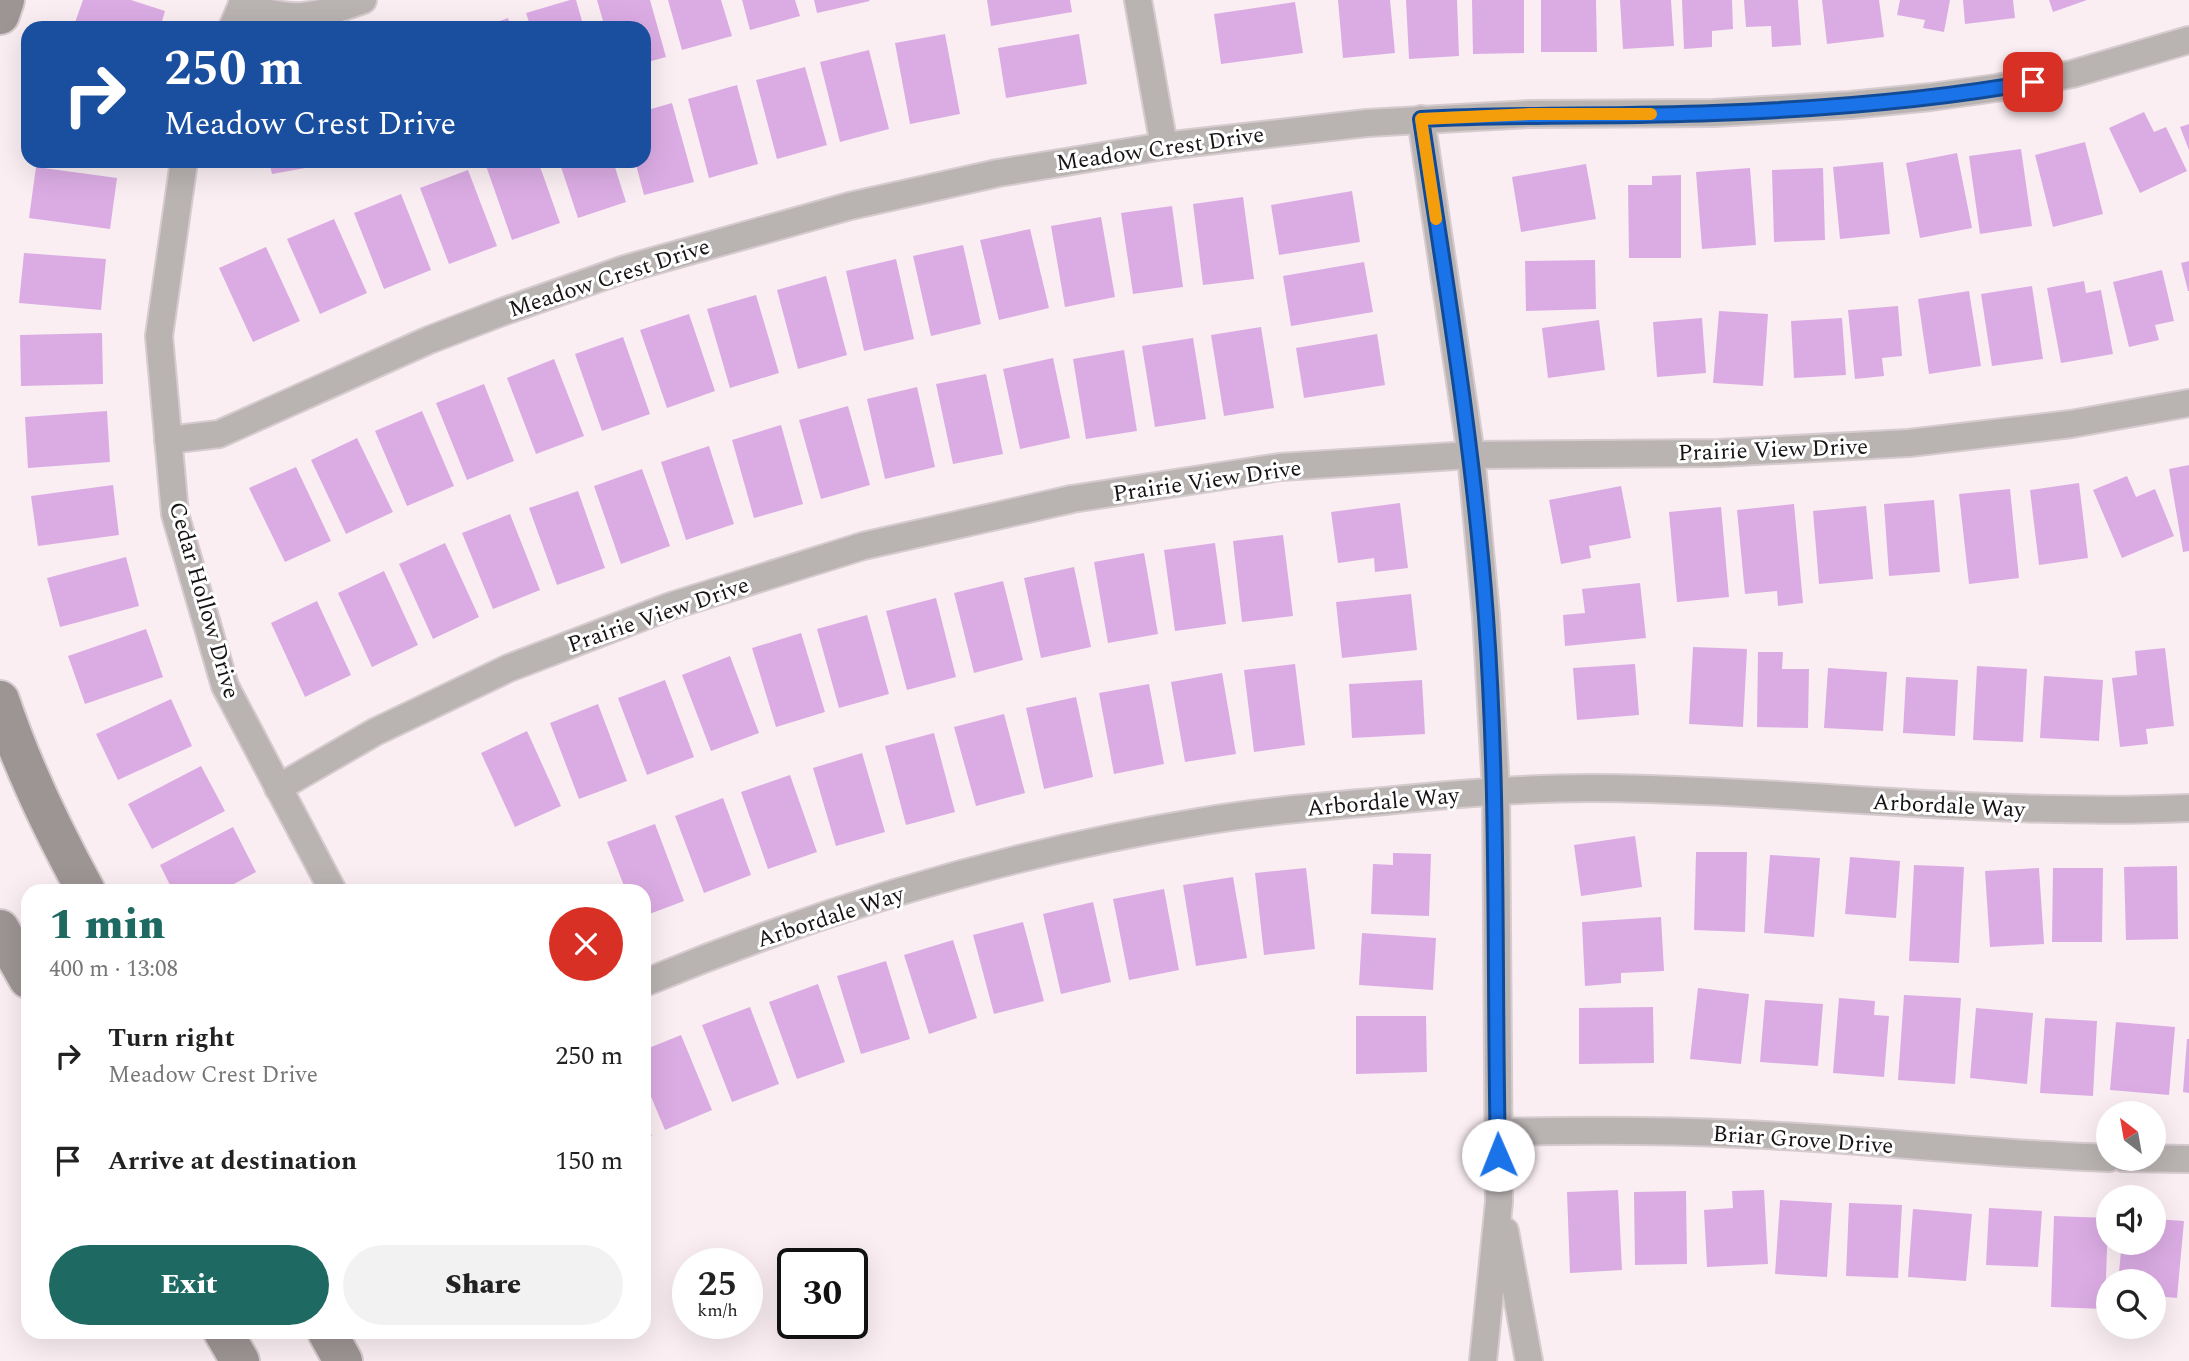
<!DOCTYPE html>
<html lang="en">
<head>
<meta charset="utf-8">
<style>
	body { margin:0; font-family:Spectral,serif; background:#f2f2f2; color:#222; height:100vh; display:flex; flex-direction:column; font-size:26px; white-space:nowrap }
	* { box-sizing:border-box; margin:0 }
	p { font-size:23px; color:#767676 }
	.icon { flex:none; width:38px; height:38px; fill:none; stroke:currentColor; stroke-width:2; stroke-linecap:round; stroke-linejoin:round }
	.map { position:relative; flex:1; overflow:hidden }
	.details { position:absolute; left:21px; top:884px; width:630px; height:455px; display:flex; flex-direction:column; background:#fff; border-radius:21px; box-shadow:0 7px 28px #0002 }
	.details>* { flex:none }
	.top-card { position:absolute; left:21px; top:21px; width:630px; height:147px; border-radius:21px; box-shadow:0 7px 28px #0002; background:#1a4fa0; color:#fff; overflow:hidden }
	.needle { width:46px; rotate:329deg }
	.controls { position:absolute; left:2096px; top:1101px; display:grid; gap:14px }
	.controls a { display:grid; place-items:center; width:70px; height:70px; border-radius:50%; background:#fff; box-shadow:0 7px 28px #0002; font-size:35px }
	.speed { position:absolute; left:672px; top:1248px; display:flex; gap:14px; font-size:35px; font-weight:700; text-align:center }
	.speed>* { display:grid; place-content:center; width:91px; height:91px; border-radius:50%; background:#fff; box-shadow:0 7px 28px #0002; line-height:1 }
	.speed small { font-size:18px; font-weight:400 }
	.speed .limit { border:4px solid #111; border-radius:10px; background:#fff; color:#111 }
	.pin { position:absolute; display:grid; place-items:center; width:60px; height:60px; color:#fff; margin:-30px; border-radius:14px; box-shadow:0 4px 10px #0006 }
	.me { position:absolute; width:77px; margin:-38px; rotate:359deg; stroke-linejoin:round; filter:drop-shadow(0 0 5px #0008) }
	.turn { display:flex; align-items:center; gap:24px; height:147px; padding:0 28px; font-size:32px }
	.turn .icon { width:91px; height:91px; stroke-width:2.5 }
	.turn b { display:block; font-size:49px; line-height:60px }
	.round { display:grid; place-items:center; flex:none; width:74px; height:74px; border-radius:37px; background:#f2f2f2 }
	.summary { display:flex; align-items:center; justify-content:space-between; height:119px; padding:0 28px }
	h1 { font-size:42px; font-weight:800; line-height:52px; color:#1f6963 }
	.primary-button { display:flex; gap:14px; margin-top:auto; padding:14px 28px }
	.primary-button a { flex:1; height:80px; border-radius:42px; background:#1f6963; color:#fff; font-size:28px; font-weight:800; line-height:80px; text-align:center }
	.primary-button a+a { background:#f2f2f2; color:#222 }
	ul { padding:0; list-style:none }
	li { display:flex; align-items:center; gap:21px; height:105px; padding:0 28px }
	li div { flex:1 }
	li b { display:block; font-size:26px }
	li em { font-style:normal }
	.map>svg:first-child { display:block }
</style>
</head>
<body>
<div class="map">
<svg width="2189" height="1361" viewBox="0 0 2189 1361">
	<rect width="100%" height="100%" fill="#faeef2"/>
	<g fill="#dbace4">
		<polygon points="83,0 131,0 165,11 160,28 73,28"/>
		<polygon points="570,0 576,0 584,28 531,28 526,13"/>
		<polygon points="597,0 650,0 666,57 644,63 644,28 605,28"/>
		<polygon points="668,0 721,0 732,36 682,50"/>
		<polygon points="742,0 795,0 800,16 750,30"/>
		<polygon points="814,0 869,0 870,1 817,13"/>
		<polygon points="987,0 1070,0 1072,12 991,26"/>
		<polygon points="1338,0 1390,0 1395,53 1343,58"/>
		<polygon points="1406,0 1457,0 1459,56 1409,59"/>
		<polygon points="1472,0 1524,0 1524,53 1473,54"/>
		<polygon points="1541,0 1596,0 1597,52 1541,52"/>
		<polygon points="1620,0 1671,0 1674,46 1623,49"/>
		<polygon points="1682,0 1732,0 1733,29 1712,31 1712,47 1684,49"/>
		<polygon points="1744,0 1798,0 1801,45 1772,47 1771,26 1746,27"/>
		<polygon points="1822,0 1879,0 1884,37 1827,44"/>
		<polygon points="1900,0 1950,0 1944,32 1923,28 1925,20 1897,15"/>
		<polygon points="1963,0 2013,0 2015,18 1965,24"/>
		<polygon points="2049,0 2087,0 2053,12"/>
		<polygon points="1295,2 1303,53 1221,64 1214,14"/>
		<polygon points="508,18 511,28 481,28"/>
		<polygon points="945,34 960,114 910,124 895,43"/>
		<polygon points="1079,34 1087,84 1006,98 998,48"/>
		<polygon points="869,50 889,129 840,142 820,62"/>
		<polygon points="805,67 827,145 777,159 756,80"/>
		<polygon points="737,85 758,164 709,178 688,99"/>
		<polygon points="672,103 694,182 644,195 635,161 644,161 644,111"/>
		<polygon points="2144,112 2154,132 2166,127 2187,171 2140,193 2109,128"/>
		<polygon points="2189,124 2189,150 2180,127"/>
		<polygon points="2085,142 2103,214 2053,227 2035,155"/>
		<polygon points="2021,149 2032,226 1980,234 1969,156"/>
		<polygon points="1957,153 1972,228 1920,238 1906,163"/>
		<polygon points="269,161 321,161 322,165 272,174"/>
		<polygon points="491,161 538,161 560,223 512,240 485,163"/>
		<polygon points="559,161 613,161 626,202 578,218"/>
		<polygon points="1883,162 1890,234 1840,239 1833,167"/>
		<polygon points="1586,164 1596,219 1521,232 1512,177"/>
		<polygon points="36,167 117,178 110,229 29,218"/>
		<polygon points="1750,168 1756,245 1702,249 1696,172"/>
		<polygon points="1823,168 1825,240 1774,242 1772,170"/>
		<polygon points="468,170 497,246 449,264 420,188"/>
		<polygon points="1681,175 1681,258 1629,258 1628,185 1652,185 1652,176"/>
		<polygon points="1352,191 1360,242 1279,255 1271,205"/>
		<polygon points="401,194 431,270 384,289 354,213"/>
		<polygon points="1243,197 1254,279 1203,285 1193,204"/>
		<polygon points="1172,206 1183,287 1133,294 1121,213"/>
		<polygon points="1101,217 1115,297 1065,307 1051,226"/>
		<polygon points="334,219 367,293 320,314 287,239"/>
		<polygon points="1030,229 1049,308 999,320 980,240"/>
		<polygon points="963,245 981,324 931,336 913,256"/>
		<polygon points="266,247 300,321 253,342 219,268"/>
		<polygon points="24,253 106,259 101,310 19,303"/>
		<polygon points="896,259 914,339 864,351 846,271"/>
		<polygon points="1595,260 1596,309 1526,311 1525,261"/>
		<polygon points="2189,261 2189,291 2188,291 2181,263"/>
		<polygon points="1364,262 1373,312 1291,326 1283,276"/>
		<polygon points="2162,270 2174,321 2155,325 2159,340 2129,347 2113,282"/>
		<polygon points="826,276 847,355 798,369 777,290"/>
		<polygon points="2084,281 2086,293 2101,290 2113,354 2061,363 2047,288"/>
		<polygon points="2032,286 2043,359 1992,366 1981,294"/>
		<polygon points="1969,291 1981,366 1929,374 1918,299"/>
		<polygon points="756,295 779,373 730,388 707,309"/>
		<polygon points="1898,306 1902,356 1882,358 1884,376 1855,379 1848,310"/>
		<polygon points="1719,311 1768,314 1763,386 1713,383"/>
		<polygon points="689,314 715,391 667,408 640,330"/>
		<polygon points="1702,318 1706,373 1657,377 1653,322"/>
		<polygon points="1842,318 1846,375 1794,378 1791,321"/>
		<polygon points="1599,320 1605,370 1548,378 1542,328"/>
		<polygon points="1261,327 1274,408 1224,416 1211,335"/>
		<polygon points="102,333 103,384 21,386 20,335"/>
		<polygon points="1377,334 1385,385 1304,398 1296,348"/>
		<polygon points="623,337 650,414 602,431 575,354"/>
		<polygon points="1193,338 1206,419 1155,427 1142,346"/>
		<polygon points="1124,350 1137,431 1086,439 1073,359"/>
		<polygon points="1053,358 1070,438 1020,449 1003,369"/>
		<polygon points="554,359 584,436 536,454 507,378"/>
		<polygon points="986,374 1003,454 953,464 936,384"/>
		<polygon points="484,384 514,461 467,480 436,403"/>
		<polygon points="917,387 935,467 885,479 867,399"/>
		<polygon points="848,406 870,485 821,499 799,420"/>
		<polygon points="107,411 110,462 28,468 25,417"/>
		<polygon points="422,411 454,486 407,506 375,431"/>
		<polygon points="781,425 803,504 754,518 732,440"/>
		<polygon points="357,438 393,512 346,534 311,460"/>
		<polygon points="709,446 734,524 686,540 661,462"/>
		<polygon points="2189,465 2189,551 2183,552 2169,469"/>
		<polygon points="296,467 331,541 285,562 249,488"/>
		<polygon points="642,469 670,546 621,564 594,486"/>
		<polygon points="2127,476 2136,497 2155,489 2174,536 2122,558 2093,490"/>
		<polygon points="2079,483 2088,558 2039,565 2030,490"/>
		<polygon points="113,485 119,535 38,546 31,496"/>
		<polygon points="1621,486 1631,538 1589,546 1591,558 1561,564 1549,500"/>
		<polygon points="2010,489 2019,578 1969,584 1959,494"/>
		<polygon points="578,491 605,568 557,585 529,508"/>
		<polygon points="1934,500 1940,572 1889,576 1884,504"/>
		<polygon points="1400,503 1408,568 1375,572 1374,558 1338,563 1331,512"/>
		<polygon points="1794,504 1803,603 1778,606 1777,591 1745,594 1737,510"/>
		<polygon points="1866,506 1873,579 1819,584 1813,511"/>
		<polygon points="1721,507 1729,597 1677,602 1669,512"/>
		<polygon points="510,514 540,590 493,609 462,533"/>
		<polygon points="1283,535 1293,616 1242,622 1233,541"/>
		<polygon points="445,543 479,617 433,639 399,564"/>
		<polygon points="1215,543 1226,624 1175,631 1164,550"/>
		<polygon points="1144,553 1158,634 1108,643 1094,562"/>
		<polygon points="126,557 139,606 60,627 47,578"/>
		<polygon points="1074,567 1091,647 1041,658 1024,578"/>
		<polygon points="384,571 418,645 372,667 338,593"/>
		<polygon points="1003,581 1023,660 974,673 954,593"/>
		<polygon points="1640,583 1646,638 1565,646 1563,615 1585,613 1582,589"/>
		<polygon points="1411,594 1417,650 1342,658 1336,602"/>
		<polygon points="936,598 956,677 907,690 886,611"/>
		<polygon points="317,601 351,675 305,697 271,623"/>
		<polygon points="867,615 889,694 839,708 817,629"/>
		<polygon points="146,629 163,677 85,704 68,656"/>
		<polygon points="801,633 825,712 776,727 752,648"/>
		<polygon points="1693,647 1747,649 1743,727 1689,724"/>
		<polygon points="2165,648 2174,726 2146,729 2148,744 2120,747 2112,678 2137,675 2135,651"/>
		<polygon points="1758,652 1783,652 1782,669 1809,669 1808,728 1757,727"/>
		<polygon points="730,656 759,733 711,751 682,675"/>
		<polygon points="1295,664 1305,745 1254,752 1244,670"/>
		<polygon points="1635,664 1639,715 1577,720 1573,668"/>
		<polygon points="1977,666 2027,669 2023,742 1973,740"/>
		<polygon points="1828,668 1887,672 1883,731 1824,728"/>
		<polygon points="1222,673 1236,754 1185,762 1171,682"/>
		<polygon points="2044,676 2103,680 2099,741 2040,738"/>
		<polygon points="1906,677 1958,680 1955,736 1903,733"/>
		<polygon points="665,680 694,757 647,775 618,698"/>
		<polygon points="1422,680 1425,734 1352,738 1349,684"/>
		<polygon points="1149,684 1164,764 1114,774 1099,693"/>
		<polygon points="1076,697 1093,777 1044,789 1026,708"/>
		<polygon points="171,699 192,746 118,780 96,734"/>
		<polygon points="598,704 627,781 579,799 550,723"/>
		<polygon points="1004,714 1025,793 976,806 954,727"/>
		<polygon points="527,731 561,806 515,827 481,753"/>
		<polygon points="934,733 955,812 906,825 885,746"/>
		<polygon points="862,753 885,832 836,846 813,768"/>
		<polygon points="201,766 225,811 152,849 128,804"/>
		<polygon points="790,775 817,852 768,869 741,792"/>
		<polygon points="723,798 751,875 704,893 675,816"/>
		<polygon points="655,824 684,901 644,916 644,891 626,891 607,842"/>
		<polygon points="233,827 256,872 221,891 173,891 160,865"/>
		<polygon points="1635,836 1642,887 1581,896 1574,845"/>
		<polygon points="1696,852 1747,852 1745,932 1694,930"/>
		<polygon points="1393,853 1431,854 1429,916 1371,914 1373,864 1393,865"/>
		<polygon points="1770,855 1820,858 1814,937 1764,933"/>
		<polygon points="1850,857 1900,861 1896,918 1845,914"/>
		<polygon points="1914,865 1964,867 1959,963 1909,961"/>
		<polygon points="2177,866 2178,939 2126,940 2124,867"/>
		<polygon points="1306,868 1315,949 1264,955 1255,873"/>
		<polygon points="2039,868 2044,944 1990,947 1985,871"/>
		<polygon points="2053,868 2103,868 2102,942 2052,942"/>
		<polygon points="1233,877 1247,958 1196,966 1183,885"/>
		<polygon points="1164,889 1179,970 1129,980 1113,899"/>
		<polygon points="1093,902 1111,982 1061,994 1043,914"/>
		<polygon points="1661,917 1664,971 1621,973 1621,983 1585,986 1582,922"/>
		<polygon points="1023,922 1044,1001 994,1014 973,935"/>
		<polygon points="1362,933 1436,938 1433,990 1359,985"/>
		<polygon points="953,940 977,1018 929,1034 904,955"/>
		<polygon points="886,961 910,1039 861,1054 837,976"/>
		<polygon points="818,984 845,1062 797,1079 769,1002"/>
		<polygon points="1698,988 1749,994 1741,1064 1690,1059"/>
		<polygon points="1904,995 1961,998 1955,1084 1898,1080"/>
		<polygon points="1839,998 1875,1001 1874,1015 1889,1016 1884,1077 1833,1073"/>
		<polygon points="1765,1000 1823,1004 1818,1066 1760,1062"/>
		<polygon points="750,1007 779,1084 732,1102 702,1025"/>
		<polygon points="1653,1007 1654,1063 1579,1064 1579,1008"/>
		<polygon points="1976,1008 2033,1013 2027,1084 1970,1078"/>
		<polygon points="1356,1016 1426,1016 1427,1072 1356,1074"/>
		<polygon points="2045,1018 2097,1021 2093,1096 2040,1093"/>
		<polygon points="2116,1022 2175,1027 2169,1095 2110,1090"/>
		<polygon points="681,1035 712,1110 665,1130 644,1080 644,1050"/>
		<polygon points="2187,1039 2189,1039 2189,1093 2183,1092"/>
		<polygon points="644,1119 652,1136 644,1140"/>
		<polygon points="1618,1190 1622,1270 1570,1273 1567,1192"/>
		<polygon points="1764,1190 1768,1264 1707,1267 1704,1210 1733,1208 1732,1191"/>
		<polygon points="1686,1191 1687,1264 1635,1265 1634,1192"/>
		<polygon points="1780,1200 1832,1203 1827,1277 1775,1274"/>
		<polygon points="1849,1203 1902,1205 1898,1278 1846,1276"/>
		<polygon points="1989,1208 2042,1211 2038,1267 1986,1265"/>
		<polygon points="1913,1209 1972,1214 1966,1281 1908,1277"/>
		<polygon points="2054,1216 2108,1218 2105,1309 2051,1307"/>
		<polygon points="2154,1219 2184,1221 2177,1298 2154,1296 2154,1281 2118,1281 2122,1242 2154,1242"/>
	</g>
	<g fill="none" stroke-linecap="round" stroke-linejoin="round">
		<g stroke="#d6cbcf" stroke-width="30">
			<g id="minor">
				<polyline points="1138,0 1164,146"/>
				<path d="M242,4C291,24 315,17 363,0"/>
				<polyline points="232,28 244,0"/>
				<polyline points="1421,119 1471,455 1486,615 1496,790 1499,1202 1483,1361"/>
				<polyline points="184,161 159,336 175,514 225,686 333,891"/>
				<polyline points="168,440 219,434 429,340 502,312 625,269 850,206 998,173 1164,146 1367,123 1529,114 1714,113 1850,105 1931,97 1996,88 2072,74 2189,40"/>
				<polyline points="278,788 375,732 509,668 671,606 863,546 1072,499 1280,467 1471,455 1719,453 1909,443 2071,424 2189,403"/>
				<path d="M644,983C823,909 1013,852 1204,821C1264,811 1325,806 1385,801C1453,794 1521,788 1590,788C1790,789 1989,817 2189,808"/>
				<path d="M1498,1132C1579,1130 1661,1130 1742,1134C1865,1139 1986,1154 2109,1158"/>
				<polyline points="2123,1158 2189,1159"/>
				<polyline points="1505,1231 1529,1361"/>
			</g>
		</g>
		<g stroke="#d6cbcf" stroke-width="42">
			<g id="secondary">
				<polyline points="0,15 5,0"/>
				<path d="M0,700C22,766 52,829 86,891"/>
				<polyline points="0,929 28,979"/>
				<polyline points="223,1332 240,1361"/>
				<polyline points="327,1332 343,1361"/>
			</g>
		</g>
		<use href="#minor" stroke="#b9b3b2" stroke-width="26"/>
		<use href="#secondary" stroke="#9d9594" stroke-width="38"/>
	</g>
	<g fill="none" stroke-linecap="round" stroke-linejoin="round">
		<g stroke="#114b97" stroke-width="18">
			<path id="route" d="M1498,1155C1494,976 1499,796 1486,617C1474,450 1446,285 1421,119C1519,114 1616,117 1714,113C1821,109 1928,101 2033,82"/>
		</g>
		<use href="#route" stroke="#1a73e8" stroke-width="12"/>
		<polyline stroke="#f59e0b" stroke-width="12" points="1436,219 1421,119 1530,114 1651,114"/>
	</g>
	<g text-anchor="middle" stroke-width="6" stroke-linejoin="round" paint-order="stroke">
		<g font-size="23" fill="#171315" stroke="#fefffe">
			<text transform="translate(1160 148) rotate(-8)" y="8">Meadow Crest Drive</text>
			<text transform="translate(609 277) rotate(-18)" y="8">Meadow Crest Drive</text>
			<text transform="translate(1773 449) rotate(-2)" y="8">Prairie View Drive</text>
			<text transform="translate(1207 480) rotate(-8)" y="8">Prairie View Drive</text>
			<text transform="translate(205 600) rotate(74)" y="8">Cedar Hollow Drive</text>
			<text transform="translate(658 614) rotate(-19)" y="8">Prairie View Drive</text>
			<text transform="translate(1383 801) rotate(-5)" y="8">Arbordale Way</text>
			<text transform="translate(1949 805) rotate(3)" y="8">Arbordale Way</text>
			<text transform="translate(830 916) rotate(-18)" y="8">Arbordale Way</text>
			<text transform="translate(1803 1139) rotate(4)" y="8">Briar Grove Drive</text>
		</g>
	</g>
</svg>
<div class="controls">
<a><svg class="needle" viewBox="-14 -14 28 28"><path d="M0-13l5 13h-10z" fill="#e53935"/><path d="M0 13l5-13h-10z" fill="#767676"/></svg></a>
<a><svg class="icon" aria-label="sound" viewBox="0 0 24 24"><path d="M4 9h4l5-4v14l-5-4H4zM17 9q2 3 0 6"/></svg></a>
<a><svg class="icon" aria-label="search" viewBox="0 0 24 24"><circle cx="10" cy="10" r="6"/><path d="M15 15l6 6"/></svg></a>
</div>
<div class="speed"><div>25<small>km/h</small></div><div class="limit">30</div></div>
<div class="pin" style="left:2033px;top:82px;background:#d93025"><svg class="icon" aria-label="arrive" viewBox="0 0 24 24"><path d="M6 21V4h12l-3 4 3 4H6"/></svg></div>
<svg class="me" style="left:1498px;top:1155px" viewBox="-20 -20 40 40"><circle r="19" fill="#fff"/><path d="M0-13L10 11 0 6-10 11z" fill="#1a73e8"/></svg>
<div class="top-card">
<div class="turn"><svg class="icon" aria-label="right" viewBox="0 0 24 24"><path d="M7 20v-9h11M14 6l5 5-5 5"/></svg><div><b>250 m</b>Meadow Crest Drive</div></div>
</div>
<section class="details">
<div class="summary"><div><h1>1 min</h1><p>400 m · 13:08</p></div><a class="round" style="background:#d93025;color:#fff"><svg class="icon" aria-label="close" viewBox="0 0 24 24"><path d="M6 6l12 12M18 6L6 18"/></svg></a></div>
<ul>
<li><svg class="icon" aria-label="right" viewBox="0 0 24 24"><path d="M7 20v-9h11M14 6l5 5-5 5"/></svg><div><b>Turn right</b><p>Meadow Crest Drive</p></div><em>250 m</em></li>
<li><svg class="icon" aria-label="arrive" viewBox="0 0 24 24"><path d="M6 21V4h12l-3 4 3 4H6"/></svg><div><b>Arrive at destination</b></div><em>150 m</em></li>
</ul>
<div class="primary-button"><a>Exit</a><a>Share</a></div>
</section>
</div>
</body>
</html>
